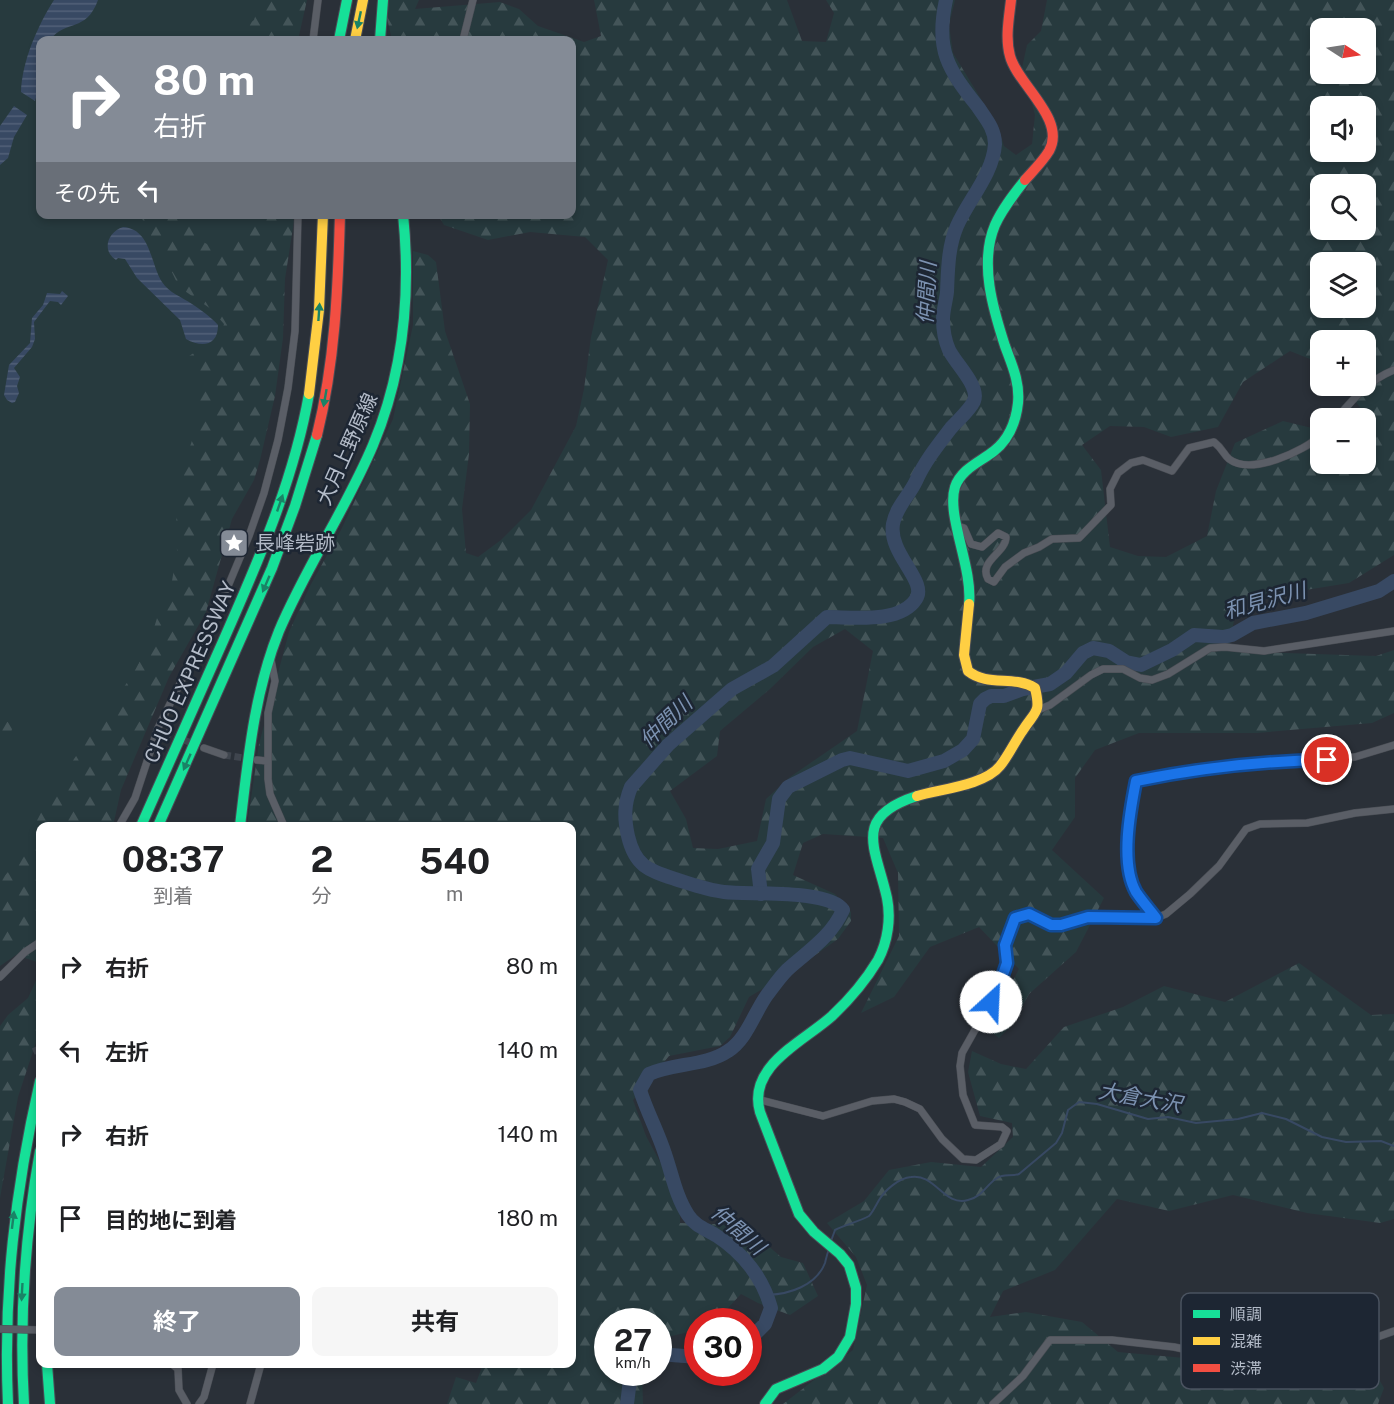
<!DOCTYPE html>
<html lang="ja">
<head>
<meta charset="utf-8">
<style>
	body { margin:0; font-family:"Public Sans","Noto Sans JP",sans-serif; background:#f6f6f6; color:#202124; height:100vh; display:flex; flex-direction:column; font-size:22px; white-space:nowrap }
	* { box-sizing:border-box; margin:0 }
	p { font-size:20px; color:#757577 }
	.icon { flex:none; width:33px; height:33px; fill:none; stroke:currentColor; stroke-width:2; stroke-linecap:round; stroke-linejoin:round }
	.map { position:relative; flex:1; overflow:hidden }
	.side { position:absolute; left:36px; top:822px; width:540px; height:546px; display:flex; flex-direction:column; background:#fff; border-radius:12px; box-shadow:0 3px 9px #0003 }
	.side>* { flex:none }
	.hud { position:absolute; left:36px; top:36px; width:540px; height:183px; border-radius:12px; box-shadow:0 3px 9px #0003; background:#848b96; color:#fff; overflow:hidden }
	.needle { width:39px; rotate:102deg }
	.controls { position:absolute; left:1310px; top:18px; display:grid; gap:12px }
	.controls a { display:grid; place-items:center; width:66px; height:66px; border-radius:12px; background:#fff; box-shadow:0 3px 9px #0003; font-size:30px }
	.speed { position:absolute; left:594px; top:1308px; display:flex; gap:12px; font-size:30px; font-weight:700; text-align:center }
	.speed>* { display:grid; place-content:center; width:78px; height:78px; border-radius:50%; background:#fff; box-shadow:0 3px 9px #0003; line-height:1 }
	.speed small { font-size:15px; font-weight:400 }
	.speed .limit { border:9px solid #d22; background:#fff; color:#111 }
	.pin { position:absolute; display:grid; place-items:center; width:51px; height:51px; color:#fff; margin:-26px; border:3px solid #fff; border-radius:50%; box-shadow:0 2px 6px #0007 }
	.me { position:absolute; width:66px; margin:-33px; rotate:25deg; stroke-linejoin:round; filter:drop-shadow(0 0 4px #0008) }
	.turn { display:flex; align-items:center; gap:21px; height:126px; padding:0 18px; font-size:27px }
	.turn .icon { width:78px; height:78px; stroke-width:2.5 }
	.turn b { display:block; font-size:42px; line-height:51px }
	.then { display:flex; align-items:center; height:57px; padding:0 18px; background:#0003; gap:12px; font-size:22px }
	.eta { display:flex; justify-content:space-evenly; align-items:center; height:102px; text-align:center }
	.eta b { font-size:36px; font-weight:700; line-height:42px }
	.cta { display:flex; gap:12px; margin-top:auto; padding:12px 18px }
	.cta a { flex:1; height:69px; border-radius:12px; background:#848b96; color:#fff; font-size:24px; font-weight:700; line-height:69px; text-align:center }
	.cta a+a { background:#f6f6f6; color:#202124 }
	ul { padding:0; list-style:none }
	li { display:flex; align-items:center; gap:18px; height:84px; padding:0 18px }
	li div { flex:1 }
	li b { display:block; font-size:22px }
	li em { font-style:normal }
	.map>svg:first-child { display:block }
</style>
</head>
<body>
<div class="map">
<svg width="1394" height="1404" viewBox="0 0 1394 1404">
	<defs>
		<pattern id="forest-firs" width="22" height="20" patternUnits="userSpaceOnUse" patternTransform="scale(1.5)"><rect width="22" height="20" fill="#273a3e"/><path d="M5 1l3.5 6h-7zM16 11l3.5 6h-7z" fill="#445559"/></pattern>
		<pattern id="water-rules" width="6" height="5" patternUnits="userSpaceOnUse" patternTransform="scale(1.5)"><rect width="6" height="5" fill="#384963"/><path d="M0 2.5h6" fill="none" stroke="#526178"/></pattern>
	</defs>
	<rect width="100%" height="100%" fill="#2a3038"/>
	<polygon fill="#273a3e" points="0,0 283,0 280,40 40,40 40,214 265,215 187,608 40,826 0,957"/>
	<g fill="url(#forest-firs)" fill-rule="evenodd">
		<polygon points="260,0 307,0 298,40 272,36 271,40 247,40 244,27 254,20"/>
		<path d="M389,0H419L415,9L500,2L519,9L538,26L584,42L601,36L594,0H787L802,41L826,42L834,13L826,0H955L949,25L953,53L998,127L1004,146L1016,155L1032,144L1035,115L1022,68L1027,45L1041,31L1047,0H1394V555L1349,583L1237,601L1229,651L1376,656L1394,650V713L1372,723L1257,733H1139L1095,750L1075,778V817L1052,850L1104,898L1076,952L1029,994L1013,1024L999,1038L987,1029L1019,969L979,927L930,947L894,997L861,1013L899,936L898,873L883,838L823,834L803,843L793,875L835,894L851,912V921L838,939L797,968L749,997L730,1037L720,1046L669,1056L633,1100L646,1136L680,1199V1223L744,1225L781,1257L803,1263L818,1296L790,1315L758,1303L741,1294L716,1321L698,1322L697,1330L659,1339L658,1322H608V1372L642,1373L643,1404H447L456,1377L476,1383L483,1364H572V826H247L259,744L289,632L310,586L341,530L393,419L413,325V251L428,255L436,262L445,331L470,404L469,454L462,509L466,553L478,557L501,540L531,510L576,426L584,389L591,337L608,260L585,237L530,232L488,240L444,225L438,215L572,214V40H392L386,14ZM1320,28H1365V74H1320ZM1320,106H1365V152H1320ZM1320,184H1365V230H1320ZM1320,262H1365V308H1320ZM1320,340H1365V386H1342L1360,407L1353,418H1365V464H1320V430L1283,421L1235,443L1216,491L1207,536L1166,557L1138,556L1110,547L1101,470L1082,445L1110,426L1144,427L1171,437L1218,427L1243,382L1290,351L1320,363ZM845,629L873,651L857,731L790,777L766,799L757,841L718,849L693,848L686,819L670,791L717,756L720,731L770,689L813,647Z"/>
		<path d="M143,214L182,215L205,243L220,250C237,241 247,233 254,215H292L294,221L285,279L283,338L275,396L260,460L254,480L232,519L206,612L169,677L121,790L113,826H40V963L16,955L0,966V880L12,868L42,811L74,759L133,674L149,644L162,602L172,581L177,551L176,522L183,479L188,453L201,412L195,382L182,363C199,342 215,358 224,324L211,309L179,287L160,247L148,232L141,216Z"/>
		<polygon points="2,721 13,723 10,740 0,751 0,722"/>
		<polygon points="1299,963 1371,1015 1394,1014 1394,1219 1380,1223 1307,1213 1233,1195 1169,1211 1117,1199 1055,1270 1003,1291 990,1317 1026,1312 1082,1322 1118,1352 1251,1364 1306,1388 1335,1390 1373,1369 1384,1388 1378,1404 783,1404 853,1350 867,1285 856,1257 827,1223 864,1201 889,1170 931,1162 981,1167 1013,1137 1012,1123 980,1116 968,1072 972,1051 1001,1064 1026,1069 1064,1027 1123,1007 1164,986 1225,1002"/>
		<polygon points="40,972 40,1030 18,1097 0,1198 0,1026 8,1015 28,998"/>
	</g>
	<g fill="url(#water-rules)">
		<path d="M54,0H98C86,33 66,19 50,40H40V84L35,101L21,92C22,61 38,25 54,0Z"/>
		<polygon points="14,106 27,115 14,137 8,158 0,165 0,126"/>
		<path d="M123,227C151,229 150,263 162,282C169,293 182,297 192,304C201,310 211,317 218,325C218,346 202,348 186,339L180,320L137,278L125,259L118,258L116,260C101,250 108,232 123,227Z"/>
		<polygon points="62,291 68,296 61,305 58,302 50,301 34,322 35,339 32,347 14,368 20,377 17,386 19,393 15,402 12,403 7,400 4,395 9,365 30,343 32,318 43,305 47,293 60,294"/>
	</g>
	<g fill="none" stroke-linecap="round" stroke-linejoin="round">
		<g stroke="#384963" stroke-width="2">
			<path d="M831,1241L835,1230C845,1225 860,1221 869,1216C873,1212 876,1205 879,1200C885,1190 899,1178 911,1177C935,1173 944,1207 968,1200C982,1197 986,1185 997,1178C1004,1173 1011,1177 1019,1174L1056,1143L1062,1133L1068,1110L1079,1102L1097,1104L1148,1119L1168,1117L1196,1123L1238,1119L1262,1113L1286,1119L1322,1137L1346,1142L1381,1141L1394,1146"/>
			<path d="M768,1295C789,1294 816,1286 825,1263C826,1259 827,1254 829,1249"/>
		</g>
		<g stroke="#384963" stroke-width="14">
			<polyline points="761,894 758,869 773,843 779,799 788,787 842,760 850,758 908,771 944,761 963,750 973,739 980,704 985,699 991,696 1004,696 1023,689 1050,684 1066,673 1083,653 1093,648 1109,651 1126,662 1141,665 1172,650 1194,635 1223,637 1232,635 1253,623 1306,613 1379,591 1394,581"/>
			<path d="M748,1341L765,1324L771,1308C763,1278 743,1253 717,1236C706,1229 695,1226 688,1215C676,1197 672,1174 665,1154C658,1132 647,1112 640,1090L649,1074C674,1063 706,1066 728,1051C747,1039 754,1013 767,995C773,987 780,977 787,970C808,951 831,937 843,910C829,889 750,895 724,892C707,890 691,884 675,879C648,870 635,866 628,836C624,818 624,804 631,787L668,745L732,689L773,666L827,617C853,617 900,624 916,599C928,581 888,554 893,524C896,507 909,496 916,481C925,461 938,445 951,428C959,419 969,411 974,401C980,386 955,363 949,350C945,341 943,329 943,319C943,310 946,301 947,292C948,269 948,247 957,226C969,199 993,174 995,144C995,129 986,119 978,107C948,69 935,50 946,0"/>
			<polyline points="658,1354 698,1357"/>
			<polyline points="627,1404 631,1372"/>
		</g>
		<g stroke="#3f454e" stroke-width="7" stroke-dasharray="7 3.5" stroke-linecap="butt">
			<polyline points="165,732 196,745"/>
			<polyline points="224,755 257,760"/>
			<polyline points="35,1047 40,1058"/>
		</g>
		<g stroke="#484c53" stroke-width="8">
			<g id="street">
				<polyline points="313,40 318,0"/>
				<polyline points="463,40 473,0"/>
				<path d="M1337,418C1354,398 1369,380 1394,370"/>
				<path d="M958,526L964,528L971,544L982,547L998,533L1006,537C1006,553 978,561 988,579L994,582L1005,567L1024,553L1039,547L1052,539L1079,538L1111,505L1110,489L1118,473L1131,463L1143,460L1172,471L1189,448L1214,442C1223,449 1224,455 1229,459C1251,476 1304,451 1320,436"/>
				<polyline points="271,660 275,681 268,713 268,779 270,794 284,826"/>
				<polyline points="1038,710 1050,705 1091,675 1103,669 1123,669 1140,678 1152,680 1168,674 1210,648 1225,647 1264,651 1394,631"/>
				<polyline points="204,748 224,755"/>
				<polyline points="257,760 267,761"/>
				<polyline points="119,826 135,798 158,728 226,591 249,536 264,493 278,440 288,388 295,331 298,214"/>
				<path d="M1156,918C1150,910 1142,901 1136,892C1120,864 1130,811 1136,781L1180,772L1284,761L1327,760L1355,757L1394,745"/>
				<polyline points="0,977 25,952 40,942"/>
				<polyline points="757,1099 823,1116 872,1101 894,1099 905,1102 920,1109 942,1139 963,1159 976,1160 1001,1144 1007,1131 1002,1127 975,1125 963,1095 960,1066 962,1053 998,989 1007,963 1005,945 1015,918 1029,914 1051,925 1061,925 1088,917 1156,918 1166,914 1190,894 1219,866 1246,829 1260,824 1307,823 1355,813 1394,809"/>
				<polyline points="172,1364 178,1369 179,1390 187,1404"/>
				<polyline points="199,1404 204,1397 213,1364"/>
				<polyline points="250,1404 261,1364"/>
				<polyline points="993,1404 1023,1376 1050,1340 1112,1340 1174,1347 1198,1352 1246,1349 1257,1355 1275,1372 1299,1374 1314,1374 1325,1370 1334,1364 1337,1356 1344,1349 1394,1331"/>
			</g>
		</g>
		<g stroke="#484c55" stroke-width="12">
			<g id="fast">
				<polyline points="339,40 347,0"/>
				<polyline points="380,40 383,0"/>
				<path d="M969,604C973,568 946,515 955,487C961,469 980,462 994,451C1009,439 1016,421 1018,403C1020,382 1012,365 1005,346C993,309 979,263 995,225C1002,209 1014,194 1025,180"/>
				<path d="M141,826C169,763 197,701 224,639C259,560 294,479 309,394"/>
				<polyline points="158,826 272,568 295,506 317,435"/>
				<path d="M240,826C248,760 254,693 279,631C306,567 346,509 373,445C404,371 411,293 403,214"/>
				<polyline points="47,1364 50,1404"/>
				<path d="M8,1404C3,1293 15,1190 40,1081"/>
				<path d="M24,1404C19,1319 25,1235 40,1151"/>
				<path d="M765,1404L776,1389L823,1369L838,1357L850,1337L856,1304V1288L849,1265L840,1254L814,1232L799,1214L760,1112C747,1066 803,1042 832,1016C849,1000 866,980 878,960C888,941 891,918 887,898C876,848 851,817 917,796"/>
			</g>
		</g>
		<g stroke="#484c55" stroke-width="12">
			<g id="slow">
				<polyline points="355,40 363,0"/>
				<polyline points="309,394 319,310 323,214"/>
				<path d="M917,796C941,789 985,785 1000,766C1009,755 1015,741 1023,730C1036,710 1041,713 1035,688C1014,675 988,687 968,671L964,655L969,604"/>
			</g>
		</g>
		<g stroke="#484c55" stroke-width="12">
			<g id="jam">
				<path d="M1011,0C1009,18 1005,38 1010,56C1017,84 1067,119 1049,151C1043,161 1033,171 1025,180"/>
				<path d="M317,435C335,362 338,289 340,214"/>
			</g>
		</g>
		<use href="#street" stroke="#5a5e66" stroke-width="7"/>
		<use href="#fast" stroke="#16e098" stroke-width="10"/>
		<use href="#slow" stroke="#ffcf43" stroke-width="10"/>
		<use href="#jam" stroke="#f24e42" stroke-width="10"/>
		<g stroke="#484c53" stroke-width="8" stroke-linecap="butt">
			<polyline id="street-bridge" points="0,1329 40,1330"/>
		</g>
		<use href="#street-bridge" stroke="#5a5e66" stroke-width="7"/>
	</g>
	<defs><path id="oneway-solid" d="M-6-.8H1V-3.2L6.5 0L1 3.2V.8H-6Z" transform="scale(1.5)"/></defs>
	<g fill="#1a8366">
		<use href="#oneway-solid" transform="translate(359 20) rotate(102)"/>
		<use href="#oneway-solid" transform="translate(319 312) rotate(-86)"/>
		<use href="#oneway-solid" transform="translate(325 398) rotate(100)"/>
		<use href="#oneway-solid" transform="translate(280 503) rotate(-71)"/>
		<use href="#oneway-solid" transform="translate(266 584) rotate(113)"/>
		<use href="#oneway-solid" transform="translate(187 762) rotate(114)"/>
		<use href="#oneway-solid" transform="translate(13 1220) rotate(-83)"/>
		<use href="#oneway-solid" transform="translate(22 1292) rotate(93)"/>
	</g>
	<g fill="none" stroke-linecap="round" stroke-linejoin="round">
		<g stroke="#114b97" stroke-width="15">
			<path id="route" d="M991,1002L998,989L1007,963L1005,945L1015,918L1029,914L1051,925H1061L1088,917L1156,918C1150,910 1142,901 1136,892C1120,864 1130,811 1136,781C1199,768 1263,761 1327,760"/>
		</g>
		<use href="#route" stroke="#1a73e8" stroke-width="10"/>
	</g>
	<defs>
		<g id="sight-square" transform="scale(1.5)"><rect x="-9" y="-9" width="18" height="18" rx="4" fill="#848b96" stroke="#1d2633"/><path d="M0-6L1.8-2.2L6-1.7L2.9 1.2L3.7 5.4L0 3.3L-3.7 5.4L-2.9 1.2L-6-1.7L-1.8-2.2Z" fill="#fff"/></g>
	</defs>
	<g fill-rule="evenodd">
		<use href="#sight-square" x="234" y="543"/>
	</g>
	<g text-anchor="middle" stroke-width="5" stroke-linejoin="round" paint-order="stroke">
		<g font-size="20" fill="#b4bcc9" stroke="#1d2633">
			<text transform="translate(347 449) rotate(-66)" y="7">大月上野原線</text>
			<text transform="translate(190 672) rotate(-66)" y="7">CHUO EXPRESSWAY</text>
		</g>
		<g font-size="20" fill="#b4bcc9" stroke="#1d2633" text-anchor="start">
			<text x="255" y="550">長峰砦跡</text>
		</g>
		<g font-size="21" font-style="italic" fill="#7c92b1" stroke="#1d2633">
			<text transform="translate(927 293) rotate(-87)" y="7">仲間川</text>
			<text transform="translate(1265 601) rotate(-15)" y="7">和見沢川</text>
			<text transform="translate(666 722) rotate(-44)" y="7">仲間川</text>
			<text transform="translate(1140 1098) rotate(10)" y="7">大倉大沢</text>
			<text transform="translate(738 1230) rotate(41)" y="7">仲間川</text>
		</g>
	</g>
	<rect x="1181" y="1293" width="198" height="96" rx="9" fill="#1d2633" stroke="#4a5360" stroke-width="1.5"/>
	<rect x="1193" y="1310" width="27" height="8" fill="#16e098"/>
	<rect x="1193" y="1337" width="27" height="8" fill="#ffcf43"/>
	<rect x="1193" y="1364" width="27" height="8" fill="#f24e42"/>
	<g font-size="16" fill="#b4bcc9">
		<text x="1230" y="1320">順調</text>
		<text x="1230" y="1347">混雑</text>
		<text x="1230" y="1374">渋滞</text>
	</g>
</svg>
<div class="controls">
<a><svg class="needle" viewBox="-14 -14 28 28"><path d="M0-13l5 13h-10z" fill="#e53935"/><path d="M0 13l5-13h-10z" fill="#757577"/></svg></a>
<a><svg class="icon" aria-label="sound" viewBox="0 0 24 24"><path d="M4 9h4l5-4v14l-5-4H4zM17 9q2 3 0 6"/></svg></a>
<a><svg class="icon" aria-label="search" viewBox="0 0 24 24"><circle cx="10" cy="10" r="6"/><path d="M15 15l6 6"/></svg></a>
<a><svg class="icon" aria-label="layers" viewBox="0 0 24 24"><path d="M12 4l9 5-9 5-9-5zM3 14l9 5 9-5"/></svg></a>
<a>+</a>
<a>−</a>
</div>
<div class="speed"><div>27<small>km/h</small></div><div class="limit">30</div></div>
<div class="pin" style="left:1327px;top:760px;background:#d93025"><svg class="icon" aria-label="arrive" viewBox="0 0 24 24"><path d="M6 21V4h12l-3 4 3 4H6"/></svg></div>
<svg class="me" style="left:991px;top:1002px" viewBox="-20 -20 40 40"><circle r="19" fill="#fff"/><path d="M0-13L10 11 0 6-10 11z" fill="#1a73e8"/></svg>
<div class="hud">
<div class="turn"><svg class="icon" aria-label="right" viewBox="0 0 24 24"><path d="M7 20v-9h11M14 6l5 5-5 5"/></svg><div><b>80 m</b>右折</div></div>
<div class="then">その先<svg class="icon" aria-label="left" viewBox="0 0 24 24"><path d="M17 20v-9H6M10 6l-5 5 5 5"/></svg></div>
</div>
<section class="side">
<div class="eta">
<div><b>08:37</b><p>到着</p></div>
<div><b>2</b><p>分</p></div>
<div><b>540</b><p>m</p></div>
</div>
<ul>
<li><svg class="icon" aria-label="right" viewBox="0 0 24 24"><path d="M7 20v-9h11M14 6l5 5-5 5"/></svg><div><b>右折</b></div><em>80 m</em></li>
<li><svg class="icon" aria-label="left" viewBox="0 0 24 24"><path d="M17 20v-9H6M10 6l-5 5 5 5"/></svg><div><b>左折</b></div><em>140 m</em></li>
<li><svg class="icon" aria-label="right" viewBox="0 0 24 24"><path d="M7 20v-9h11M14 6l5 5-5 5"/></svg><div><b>右折</b></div><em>140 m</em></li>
<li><svg class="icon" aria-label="arrive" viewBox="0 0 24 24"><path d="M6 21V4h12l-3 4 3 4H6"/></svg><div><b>目的地に到着</b></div><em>180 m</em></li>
</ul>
<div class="cta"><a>終了</a><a>共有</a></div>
</section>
</div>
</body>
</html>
